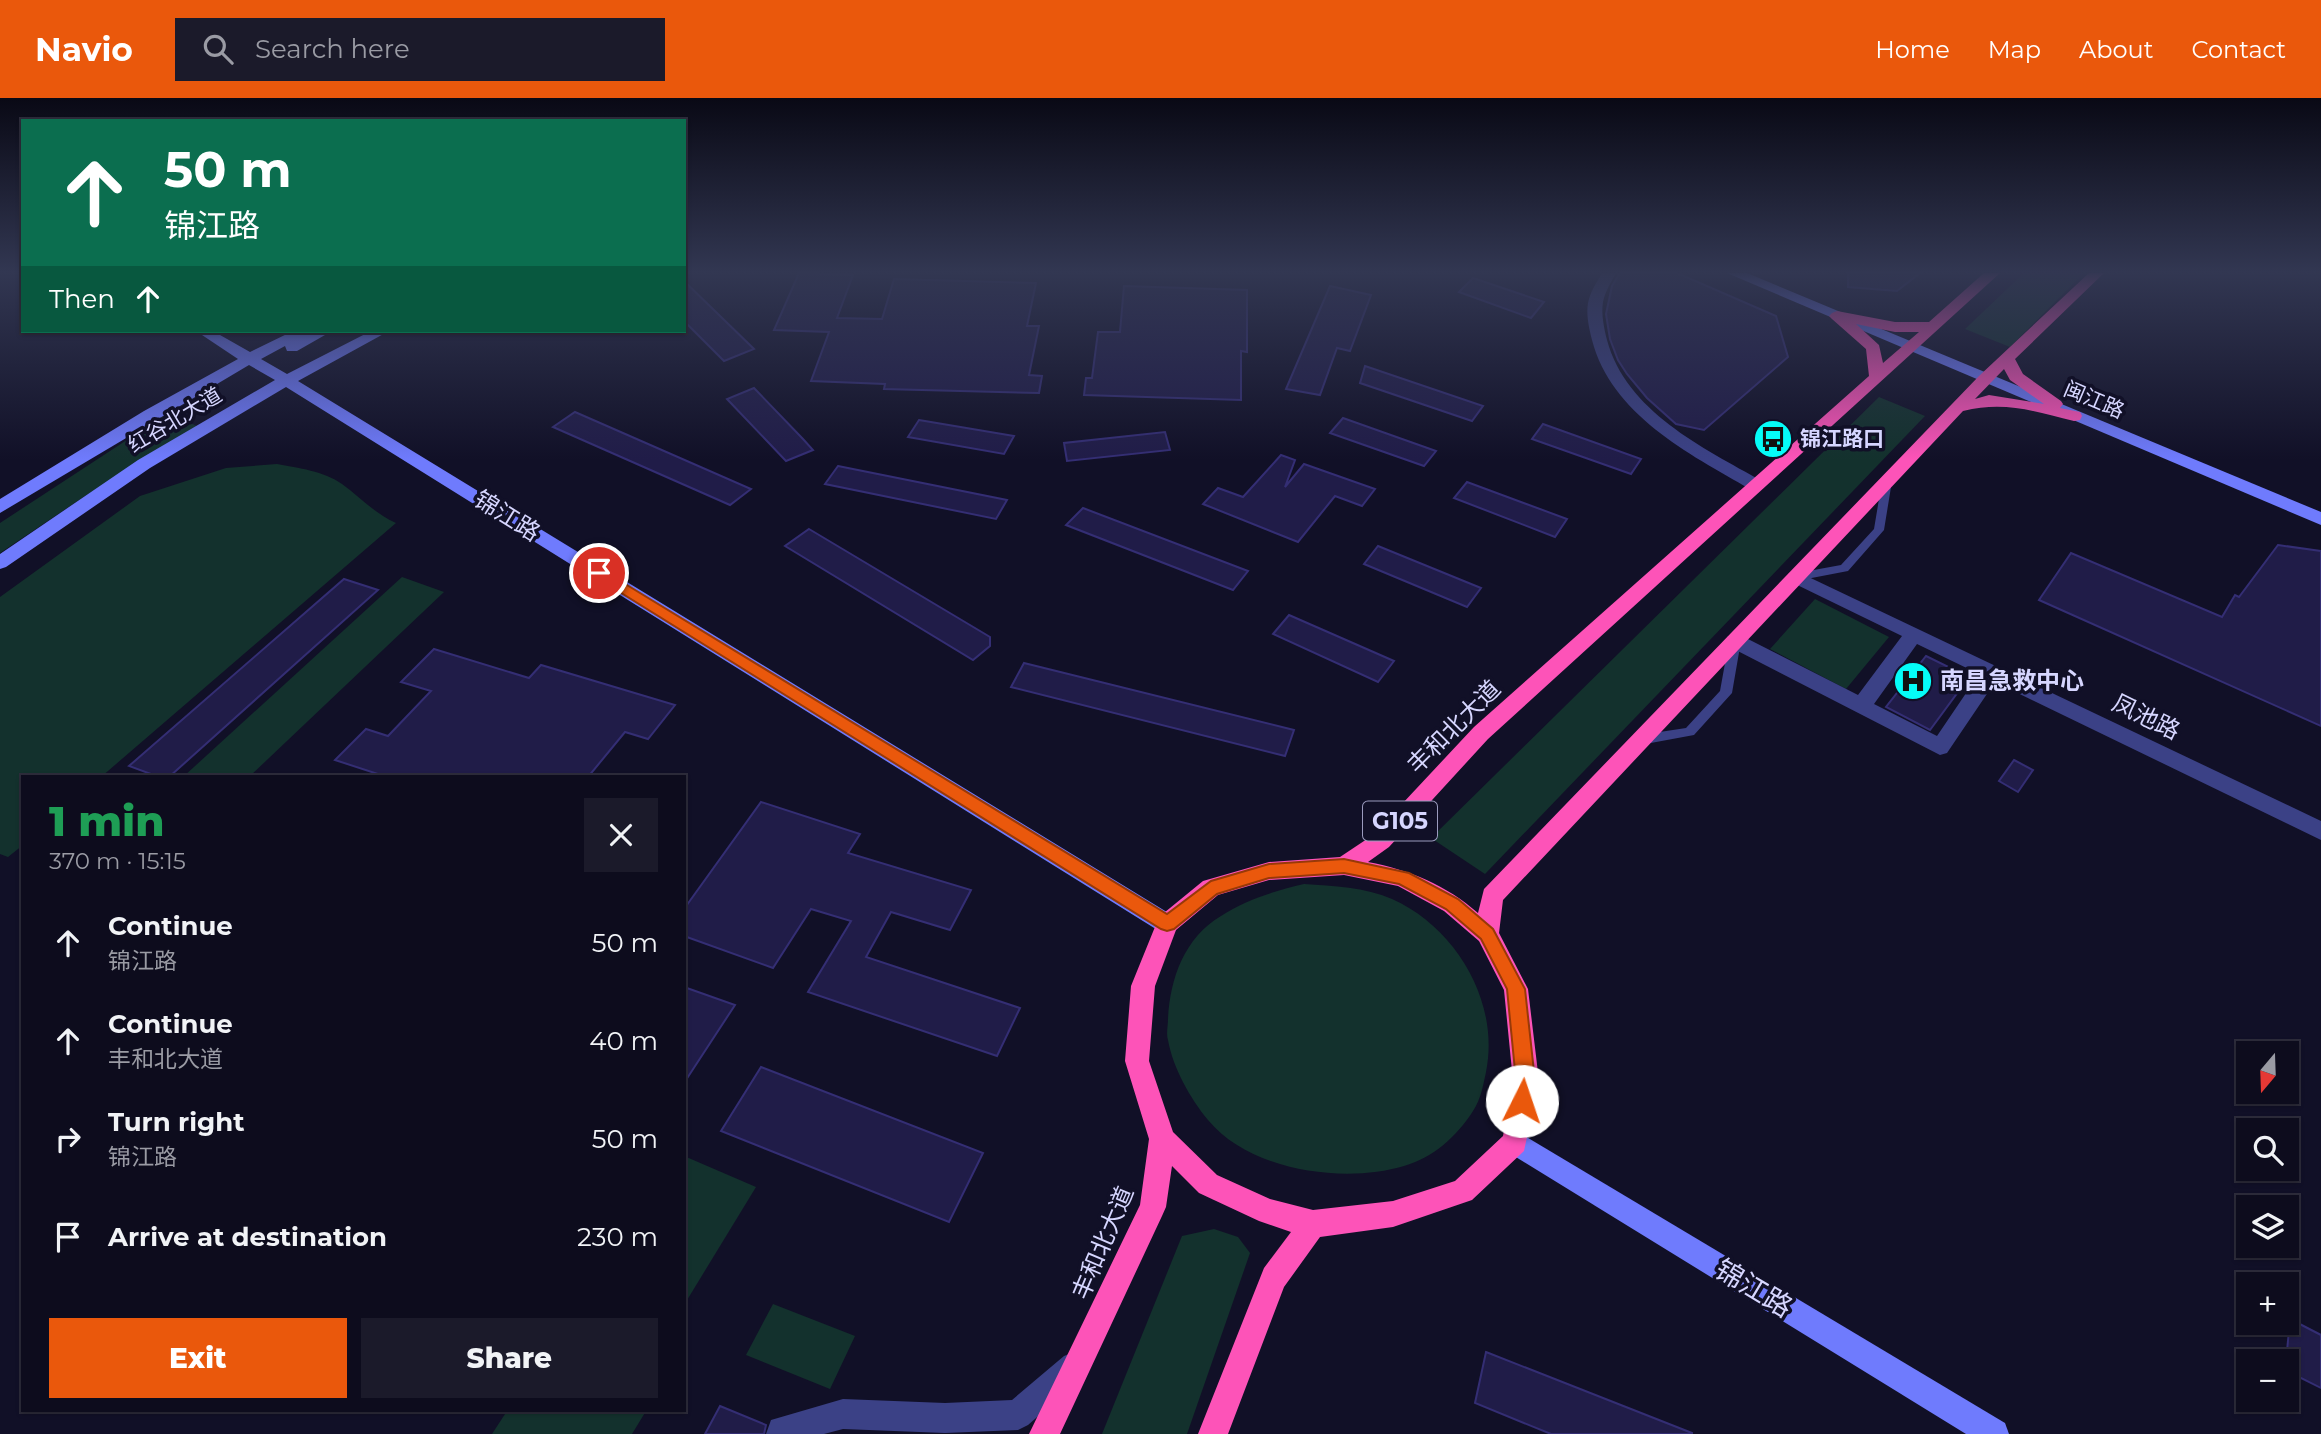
<!DOCTYPE html>
<html lang="en">
<head>
<meta charset="utf-8">
<style>
	body { margin:0; font-family:Montserrat,"Noto Sans SC",sans-serif; background:#1b1a2a; color:#f1f3f6; height:100vh; display:flex; flex-direction:column; font-size:26px; white-space:nowrap }
	* { box-sizing:border-box; margin:0 }
	p { font-size:23px; color:#9a9ba4 }
	.icon { flex:none; width:38px; height:38px; fill:none; stroke:currentColor; stroke-width:2; stroke-linecap:round; stroke-linejoin:round }
	.map { position:relative; flex:1; overflow:hidden }
	.sheet { position:absolute; left:21px; top:677px; width:665px; height:637px; display:flex; flex-direction:column; background:#0d0c1d; border-radius:0px; box-shadow:0 2px 5px #0004,0 0 0 2px #2d2c3b }
	.sheet>* { flex:none }
	.hud { position:absolute; left:21px; top:21px; width:665px; height:214px; border-radius:0px; box-shadow:0 2px 5px #0004,0 0 0 2px #2d2c3b; background:#0b6e4f; color:#fff; overflow:hidden }
	.needle { width:46px; rotate:199deg }
	.buttons { position:absolute; left:2236px; top:943px; display:grid; gap:14px }
	.buttons a { display:grid; place-items:center; width:63px; height:63px; border-radius:0px; background:#0d0c1d; box-shadow:0 2px 5px #0004,0 0 0 2px #2d2c3b; font-size:35px }
	.pin { position:absolute; display:grid; place-items:center; width:60px; height:60px; color:#fff; margin:-30px; border:4px solid #fff; border-radius:50%; box-shadow:0 2px 7px #0007 }
	.me { position:absolute; width:77px; margin:-38px; rotate:4deg; stroke-linejoin:round; filter:drop-shadow(0 0 5px #0008) }
	.turn { display:flex; align-items:center; gap:24px; height:147px; padding:0 28px; font-size:32px }
	.turn .icon { width:91px; height:91px; stroke-width:2.5 }
	.turn b { display:block; font-size:49px; line-height:60px }
	.then { display:flex; align-items:center; height:66px; padding:0 28px; background:#0003; gap:14px; font-size:26px }
	.round { display:grid; place-items:center; flex:none; width:74px; height:74px; border-radius:0px; background:#1b1a2a }
	.head { display:flex; align-items:center; justify-content:space-between; height:119px; padding:0 28px }
	h1 { font-size:42px; font-weight:800; line-height:52px; color:#1e9e55 }
	.button { display:flex; gap:14px; margin-top:auto; padding:14px 28px }
	.button a { flex:1; height:80px; border-radius:0px; background:#ea580c; color:#fff; font-size:28px; font-weight:800; line-height:80px; text-align:center }
	.button a+a { background:#1b1a2a; color:#f1f3f6 }
	ul { padding:0; list-style:none }
	li { display:flex; align-items:center; gap:21px; height:98px; padding:0 28px }
	li div { flex:1 }
	li b { display:block; font-size:26px }
	li em { font-style:normal }
	header { display:flex; align-items:center; gap:42px; box-sizing:border-box; height:98px; padding:0 35px; background:#ea580c; color:#fff }
	header strong { font-size:33px }
	nav { display:flex; gap:38px; margin-inline-start:auto; font-size:24px }
	.search { width:490px; height:63px; background:#1b1a2a; display:flex; align-items:center; gap:18px; box-sizing:border-box; padding:0 24px; border-radius:0px; color:#9a9ba4; font-size:26px }
	.map>svg:first-child { display:block }
</style>
</head>
<body>
<header>
<strong>Navio</strong>
<div class="search"><svg class="icon" aria-label="search" viewBox="0 0 24 24"><circle cx="10" cy="10" r="6"/><path d="M15 15l6 6"/></svg>Search here</div>
<nav><a>Home</a><a>Map</a><a>About</a><a>Contact</a></nav>
</header>
<div class="map">
<svg width="2321" height="1336" viewBox="0 0 2321 1336">
	<rect width="100%" height="100%" fill="#111027"/>
	<g fill="#13312d">
		<polygon points="2024,175 2084,175 2010,249 1965,231"/>
		<polygon points="1879,299 1925,318 1485,776 1431,740"/>
		<polygon points="173,317 199,329 85,398 0,455 0,425 162,319"/>
		<path d="M277,366C298,370 324,373 342,386C361,400 374,415 396,425L101,679H23V747L8,759L0,756V499L140,398L226,370Z"/>
		<polygon points="402,479 444,494 249,679 183,679"/>
		<polygon points="1815,501 1889,539 1846,591 1770,551"/>
		<path d="M1304,786C1333,788 1365,789 1392,801C1457,830 1500,905 1486,974C1483,988 1481,1001 1473,1013C1457,1038 1433,1060 1404,1068C1344,1086 1250,1073 1208,1022C1190,1000 1173,970 1168,942C1166,936 1168,928 1168,921C1170,881 1184,840 1221,818C1247,801 1275,793 1304,786Z"/>
		<polygon points="684,1058 756,1089 684,1207"/>
		<polygon points="1214,1131 1238,1139 1250,1155 1187,1336 1102,1336 1182,1138"/>
		<polygon points="773,1206 855,1238 830,1291 746,1257"/>
		<polygon points="507,1313 507,1312 646,1313 632,1336 492,1336"/>
	</g>
	<g fill="#201c48" stroke="#342e74" stroke-width="2">
		<polygon points="799,175 853,177 837,220 882,221 894,181 1036,185 1027,228 1039,228 1029,277 1042,278 1039,295 884,291 885,286 811,283 829,234 774,232"/>
		<polygon points="1620,175 1677,175 1776,218 1788,259 1704,332 1676,326 1647,300 1627,276 1618,262 1610,241 1606,216 1612,188"/>
		<polygon points="1848,175 1920,175 1897,193 1848,189"/>
		<polygon points="1473,180 1544,204 1531,220 1459,194"/>
		<polygon points="684,183 717,215 754,251 724,263 684,223"/>
		<polygon points="1124,188 1247,192 1247,254 1241,253 1241,302 1084,297 1086,280 1092,280 1098,234 1120,234"/>
		<polygon points="1330,188 1371,197 1350,253 1337,250 1320,297 1286,291"/>
		<polygon points="1365,268 1483,308 1472,323 1360,285"/>
		<polygon points="754,290 803,341 813,352 786,363 727,301"/>
		<polygon points="575,314 751,391 730,407 553,329"/>
		<polygon points="1343,320 1436,353 1424,368 1330,335"/>
		<polygon points="919,322 1014,338 1004,356 908,339"/>
		<polygon points="1543,326 1641,361 1631,376 1532,341"/>
		<polygon points="1165,334 1170,352 1067,363 1064,345"/>
		<polygon points="1281,357 1295,362 1285,389 1304,366 1375,391 1362,408 1335,398 1298,444 1203,406 1218,390 1243,399"/>
		<polygon points="838,368 1007,402 996,421 825,386"/>
		<polygon points="1467,384 1567,421 1555,439 1454,400"/>
		<polygon points="1083,410 1248,473 1233,492 1066,427"/>
		<polygon points="809,431 990,539 990,548 973,562 785,448"/>
		<polygon points="2278,447 2321,453 2321,628 2039,502 2071,455 2222,519 2235,497 2239,499"/>
		<polygon points="1378,448 1481,490 1467,509 1364,466"/>
		<polygon points="344,481 378,492 169,679 159,679 129,668"/>
		<polygon points="1289,517 1394,563 1378,584 1273,536"/>
		<polygon points="434,551 529,580 541,567 675,607 648,641 625,634 588,679 387,679 335,662 366,631 388,638 431,593 401,584"/>
		<polygon points="1926,558 1969,579 1930,632 1886,609"/>
		<polygon points="1024,565 1294,632 1285,658 1011,589"/>
		<polygon points="2014,662 2033,672 2018,694 1999,683"/>
		<polygon points="761,704 860,736 848,755 971,792 950,832 891,814 866,859 1020,910 997,958 808,894 851,823 811,811 773,870 684,838 684,811"/>
		<polygon points="684,889 735,907 684,985"/>
		<polygon points="761,969 983,1055 949,1124 721,1033"/>
		<polygon points="2290,1221 2321,1237 2321,1290 2287,1273 2286,1264"/>
		<polygon points="1486,1254 1692,1335 1692,1336 1551,1336 1475,1305"/>
		<polygon points="720,1308 766,1327 764,1336 705,1336"/>
	</g>
	<g fill="none" stroke-linecap="round" stroke-linejoin="round">
		<g fill="#3b4186" fill-rule="evenodd">
			<polygon points="1887,380 1892,383 1884,432 1848,473 1796,483 1792,482 1791,479 1792,476 1841,467 1874,431 1882,383"/>
			<polygon points="1735,539 1741,543 1732,595 1694,637 1640,647 1636,645 1634,642 1636,639 1640,637 1686,630 1720,593 1729,543"/>
		</g>
		<g fill="#3b4186" fill-rule="evenodd">
			<path d="M1602,175H1616C1611,184 1605,194 1603,204C1601,216 1604,230 1607,242C1626,313 1703,350 1762,383L1765,387L1762,391H1750C1689,356 1611,316 1592,242C1589,230 1586,217 1588,205C1590,194 1597,184 1602,175Z"/>
			<path d="M1796,473L2321,723V742L1995,584L1947,655L1940,657L1728,548L1725,543L1728,538H1742L1858,597L1902,538L1789,483L1787,479L1789,475ZM1917,546L1979,576L1937,638L1874,606Z"/>
			<polygon points="1074,1254 1084,1258 1088,1268 1084,1278 1028,1327 1018,1332 945,1335 843,1331 824,1336 766,1336 771,1322 843,1301 945,1305 1012,1302 1064,1258"/>
		</g>
		<g fill="#6f7bfd" fill-rule="evenodd">
			<polygon points="1727,175 1747,175 2321,414 2321,427"/>
			<polygon points="196,233 213,233 250,254 293,233 332,233 297,253 287,253 285,248 261,261 287,276 371,233 389,233 298,283 1175,819 1179,826 1175,833 1167,836 1159,833 286,289 150,370 6,469 0,471 0,456 138,362 275,282 249,267 0,415 0,401 144,313 238,261"/>
			<polygon points="1515,1032 2005,1325 2009,1336 1966,1336 1506,1053 1502,1044 1506,1035"/>
		</g>
		<path fill="#fd53b8" fill-rule="evenodd" d="M1984,175H2000L1488,641L1389,749L1368,764C1410,772 1446,787 1478,815L1484,791L1979,278L2089,175H2104L2015,261L2023,276L2061,303L2063,306L2060,310L2080,314L2082,318L2080,322L2074,323C2033,313 2005,303 1963,313L1503,802L1499,835L1528,891L1539,983L1524,1053L1472,1102L1393,1129L1320,1139L1284,1189L1228,1336H1198L1264,1170L1291,1134L1259,1123L1199,1095L1172,1068L1166,1109L1162,1118L1060,1336H1029L1140,1107L1149,1041L1125,963L1131,888L1159,819L1203,783L1269,764L1340,759L1373,737L1474,629L1869,278L1866,251L1832,221L1829,218L1832,215L1837,213L1895,224H1929ZM1856,226L1895,234H1919L1883,265L1879,247ZM2004,271L2010,282L2044,306L1989,297L1975,301ZM1344,777L1398,788L1444,813L1479,843L1504,892L1513,983L1503,1038L1455,1083L1393,1103L1313,1112L1270,1101L1217,1077L1173,1034L1149,963L1155,888L1176,832L1218,797L1269,782Z"/>
	</g>
	<linearGradient id="sky" x2="0" y2="1"><stop stop-color="#090915"/><stop offset="0.48" stop-color="#323752"/><stop offset="1" stop-color="#323752" stop-opacity="0"/></linearGradient>
	<rect width="2321" height="362" fill="url(#sky)"/>
	<polygon fill="#ea580c" stroke="#983908" stroke-width="2" points="599,470 1167,816 1211,783 1269,766 1344,761 1409,775 1458,801 1493,831 1525,891 1535,983 1529,1010 1522,1012 1515,1010 1512,1003 1516,983 1507,891 1481,841 1446,811 1399,786 1344,775 1269,780 1217,796 1174,831 1167,833 1161,831 594,478 592,475"/>
	<defs>
		<g id="bus-disc" transform="scale(2.0125)"><circle r="9.5" fill="#05fcf8" stroke="#111027"/><path d="M-5-6H5V4H4V6H2V4H-2V6H-4V4H-5ZM-3.5-4V0h7V-4ZM-3.5 1.2v1.5H-2V1.2ZM2 1.2v1.5H3.5V1.2Z" fill="#111"/></g>
		<g id="hospital-disc" transform="scale(2.0125)"><circle r="9.5" fill="#05fcf8" stroke="#111027"/><path d="M-5-5h3v3.5h4V-5h3V5h-3V1.5h-4V5h-3Z" fill="#111"/></g>
	</defs>
	<g fill-rule="evenodd">
		<use href="#bus-disc" x="1773" y="341"/>
		<use href="#hospital-disc" x="1913" y="583"/>
	</g>
	<g text-anchor="middle" stroke-width="7" stroke-linejoin="round" paint-order="stroke">
		<g font-size="21" fill="#d6d6ff" stroke="#111027">
			<text transform="translate(2094 302) rotate(23)" y="7">闽江路</text>
			<text transform="translate(175 322) rotate(-31)" y="7">红谷北大道</text>
		</g>
		<g font-size="21" font-weight="bold" fill="#d6d6ff" stroke="#111027" text-anchor="start">
			<text x="1800" y="348">锦江路口</text>
		</g>
		<rect fill="#111027" stroke="#9b9bbe" stroke-width="2" x="1363" y="703.5" width="74" height="39" rx="5"/>
		<g font-size="23" font-weight="bold" fill="#d6d6ff">
			<text x="1400" y="731">G105</text>
		</g>
		<g font-size="24" fill="#d6d6ff" stroke="#111027">
			<text transform="translate(507 418) rotate(32)" y="8">锦江路</text>
			<text transform="translate(2146 619) rotate(26)" y="8">凤池路</text>
			<text transform="translate(1454 629) rotate(-45)" y="8">丰和北大道</text>
			<text transform="translate(1103 1145) rotate(-67)" y="8">丰和北大道</text>
		</g>
		<g font-size="24" font-weight="bold" fill="#d6d6ff" stroke="#111027" text-anchor="start">
			<text x="1940" y="591">南昌急救中心</text>
		</g>
		<g font-size="28" fill="#d6d6ff" stroke="#111027">
			<text transform="translate(1754 1190) rotate(31)" y="10">锦江路</text>
		</g>
	</g>
</svg>
<div class="buttons">
<a><svg class="needle" viewBox="-14 -14 28 28"><path d="M0-13l5 13h-10z" fill="#e53935"/><path d="M0 13l5-13h-10z" fill="#9a9ba4"/></svg></a>
<a><svg class="icon" aria-label="search" viewBox="0 0 24 24"><circle cx="10" cy="10" r="6"/><path d="M15 15l6 6"/></svg></a>
<a><svg class="icon" aria-label="layers" viewBox="0 0 24 24"><path d="M12 4l9 5-9 5-9-5zM3 14l9 5 9-5"/></svg></a>
<a>+</a>
<a>−</a>
</div>
<div class="pin" style="left:599px;top:475px;background:#d93025"><svg class="icon" aria-label="arrive" viewBox="0 0 24 24"><path d="M6 21V4h12l-3 4 3 4H6"/></svg></div>
<svg class="me" style="left:1522px;top:1003px" viewBox="-20 -20 40 40"><circle r="19" fill="#fff"/><path d="M0-13L10 11 0 6-10 11z" fill="#ea580c"/></svg>
<div class="hud">
<div class="turn"><svg class="icon" aria-label="ahead" viewBox="0 0 24 24"><path d="M12 20V5M6 11l6-6 6 6"/></svg><div><b>50 m</b>锦江路</div></div>
<div class="then">Then<svg class="icon" aria-label="ahead" viewBox="0 0 24 24"><path d="M12 20V5M6 11l6-6 6 6"/></svg></div>
</div>
<section class="sheet">
<div class="head"><div><h1>1 min</h1><p>370 m · 15:15</p></div><a class="round"><svg class="icon" aria-label="close" viewBox="0 0 24 24"><path d="M6 6l12 12M18 6L6 18"/></svg></a></div>
<ul>
<li><svg class="icon" aria-label="ahead" viewBox="0 0 24 24"><path d="M12 20V5M6 11l6-6 6 6"/></svg><div><b>Continue</b><p>锦江路</p></div><em>50 m</em></li>
<li><svg class="icon" aria-label="ahead" viewBox="0 0 24 24"><path d="M12 20V5M6 11l6-6 6 6"/></svg><div><b>Continue</b><p>丰和北大道</p></div><em>40 m</em></li>
<li><svg class="icon" aria-label="right" viewBox="0 0 24 24"><path d="M7 20v-9h11M14 6l5 5-5 5"/></svg><div><b>Turn right</b><p>锦江路</p></div><em>50 m</em></li>
<li><svg class="icon" aria-label="arrive" viewBox="0 0 24 24"><path d="M6 21V4h12l-3 4 3 4H6"/></svg><div><b>Arrive at destination</b></div><em>230 m</em></li>
</ul>
<div class="button"><a>Exit</a><a>Share</a></div>
</section>
</div>
</body>
</html>
